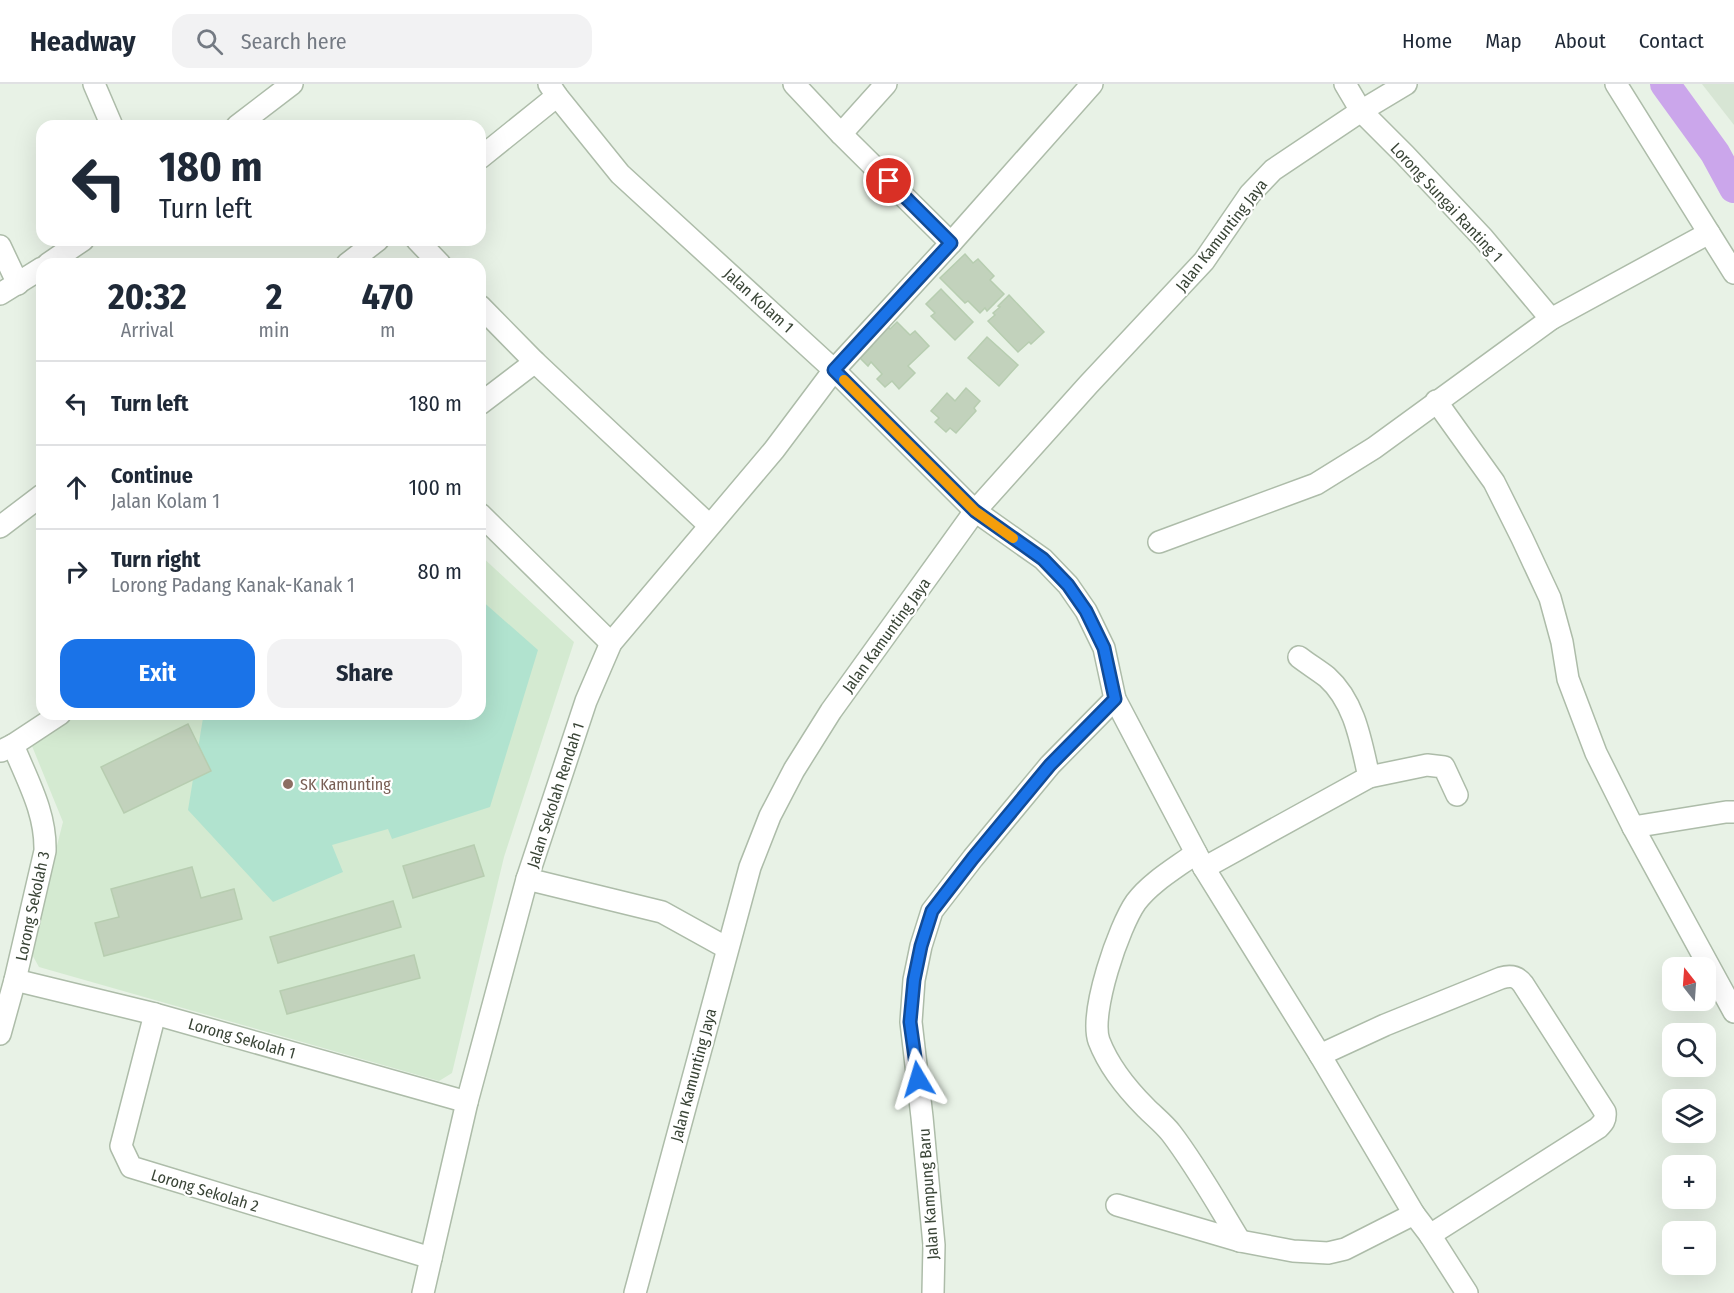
<!DOCTYPE html>
<html lang="en">
<head>
<meta charset="utf-8">
<style>
	body { margin:0; font-family:"Fira Sans Condensed",sans-serif; background:#f2f2f3; color:#1f2937; height:100vh; display:flex; flex-direction:column; font-size:22px; white-space:nowrap }
	* { box-sizing:border-box; margin:0 }
	p { font-size:20px; color:#747a83 }
	.icon { flex:none; width:33px; height:33px; fill:none; stroke:currentColor; stroke-width:2; stroke-linecap:round; stroke-linejoin:round }
	.map { position:relative; flex:1; overflow:hidden }
	.details { position:absolute; left:36px; top:174px; width:450px; height:462px; display:flex; flex-direction:column; background:#fff; border-radius:18px; box-shadow:0 6px 24px #0002 }
	.details>* { flex:none }
	.banner { position:absolute; left:36px; top:36px; width:450px; height:126px; border-radius:18px; box-shadow:0 6px 24px #0002; background:#fff; color:#1f2937; overflow:hidden }
	.needle { width:39px; rotate:343deg }
	.fabs { position:absolute; left:1662px; top:873px; display:grid; gap:12px }
	.fabs a { display:grid; place-items:center; width:54px; height:54px; border-radius:12px; background:#fff; box-shadow:0 6px 24px #0002; font-size:30px }
	.pin { position:absolute; display:grid; place-items:center; width:51px; height:51px; color:#fff; margin:-26px; border:3px solid #fff; border-radius:50%; box-shadow:0 2px 6px #0007 }
	.me { position:absolute; width:66px; margin:-33px; rotate:353deg; stroke-linejoin:round; filter:drop-shadow(0 0 4px #0008) }
	.turn { display:flex; align-items:center; gap:21px; height:126px; padding:0 24px; font-size:27px }
	.turn .icon { width:78px; height:78px; stroke-width:2.5 }
	.turn b { display:block; font-size:42px; line-height:51px }
	.eta { display:flex; justify-content:space-evenly; align-items:center; height:102px; text-align:center }
	.eta b { font-size:36px; font-weight:700; line-height:42px }
	.action { display:flex; gap:12px; margin-top:auto; padding:12px 24px }
	.action a { flex:1; height:69px; border-radius:18px; background:#1a73e8; color:#fff; font-size:24px; font-weight:700; line-height:69px; text-align:center }
	.action a+a { background:#f2f2f3; color:#1f2937 }
	ul { padding:0; list-style:none }
	li { display:flex; align-items:center; gap:18px; height:84px; padding:0 24px; border-top:2px solid #e0e1e3 }
	li div { flex:1 }
	li b { display:block; font-size:22px }
	li em { font-style:normal }
	header { display:flex; align-items:center; gap:36px; box-sizing:border-box; height:84px; padding:0 30px; background:#fff; border-bottom:2px solid #e0e1e3 }
	header strong { font-size:28px }
	nav { display:flex; gap:33px; margin-inline-start:auto; font-size:21px }
	.search { width:420px; height:54px; background:#f2f2f3; display:flex; align-items:center; gap:15px; box-sizing:border-box; padding:0 21px; border-radius:18px; color:#747a83; font-size:22px }
	.map>svg:first-child { display:block }
</style>
</head>
<body>
<header>
<strong>Headway</strong>
<div class="search"><svg class="icon" aria-label="search" viewBox="0 0 24 24"><circle cx="10" cy="10" r="6"/><path d="M15 15l6 6"/></svg>Search here</div>
<nav><a>Home</a><a>Map</a><a>About</a><a>Contact</a></nav>
</header>
<div class="map">
<svg width="1734" height="1209" viewBox="0 0 1734 1209">
	<rect width="100%" height="100%" fill="#e8f2e6"/>
	<polygon fill="#d7e5d4" points="1702,0 1734,0 1734,41"/>
	<polygon fill="#d4ead1" points="480,471 574,558 504,773 452,989 439,997 39,883 30,867 63,738 32,662 76,630 480,630"/>
	<polygon fill="#b1e3cf" points="480,515 538,566 490,723 392,755 388,745 332,761 343,788 273,818 188,726 203,634 208,630 480,630"/>
	<g fill="none" stroke-linecap="round" stroke-linejoin="round">
		<polyline stroke="#cba6eb" stroke-width="30" points="1665,0 1715,69 1734,104"/>
	</g>
	<g fill="#c2d2bc" stroke="#b7cdb0" stroke-width="1.5">
		<polygon points="965,170 973,179 978,175 994,192 990,196 1004,210 987,227 985,224 980,229 968,217 965,219 940,194"/>
		<polygon points="941,205 973,238 955,256 931,232 935,229 926,220"/>
		<polygon points="1009,211 1044,248 1031,260 1029,258 1018,268 988,237 995,231 993,229 1000,223 998,222"/>
		<polygon points="884,238 890,245 897,238 910,251 915,247 929,262 908,282 915,289 899,305 892,297 885,303 877,295 882,290 871,278 868,282 860,274 872,262 866,256"/>
		<polygon points="987,253 1018,281 999,302 968,274"/>
		<polygon points="966,304 980,317 974,324 976,327 956,349 950,344 946,348 935,338 939,334 931,327 947,309 955,317"/>
		<polygon points="188,640 211,687 124,729 101,683"/>
		<polygon points="474,761 484,792 413,814 403,782"/>
		<polygon points="192,783 201,814 234,805 242,835 104,872 95,839 119,833 111,805"/>
		<polygon points="393,817 401,843 278,879 270,853"/>
		<polygon points="414,871 420,894 287,930 280,907"/>
	</g>
	<g fill="none" stroke-linecap="round" stroke-linejoin="round">
		<g stroke="#adbca9" stroke-width="24">
			<g id="minor">
				<polyline points="94,0 112,42"/>
				<polyline points="549,0 557,12 620,90 834,286 975,427 1043,475 1068,501 1086,527 1104,564 1115,615 1204,784 1320,971 1414,1130 1430,1151 1467,1209"/>
				<polyline points="794,0 841,50 951,159"/>
				<polyline points="1345,0 1361,27 1405,71 1483,154 1551,235"/>
				<polyline points="1616,0 1734,189"/>
				<polyline points="237,42 292,0"/>
				<polyline points="841,50 886,0"/>
				<polyline points="480,74 557,12"/>
				<polyline points="417,156 440,180"/>
				<polyline points="0,162 18,200"/>
				<polyline points="48,180 83,156"/>
				<polyline points="347,180 378,156"/>
				<polyline points="0,210 42,184"/>
				<polyline points="480,222 535,278 709,441"/>
				<polyline points="1436,317 1494,398 1522,454 1550,514 1562,558 1568,595 1596,669 1633,743 1734,928"/>
				<polyline points="480,320 535,278"/>
				<polyline points="480,430 611,559"/>
				<polyline points="0,443 42,411"/>
				<polyline points="1159,458 1316,400 1374,364 1551,235 1709,149"/>
				<path d="M1299,573C1308,580 1318,586 1327,593C1355,618 1361,658 1369,693"/>
				<polyline points="1,667 13,661 60,630"/>
				<polyline points="1633,743 1726,728 1734,728"/>
				<path d="M1196,769C1176,784 1151,798 1136,818C1119,842 1089,929 1099,957C1109,983 1126,1004 1146,1024C1154,1032 1164,1040 1171,1049C1197,1083 1218,1121 1240,1157"/>
				<polyline points="1204,784 1369,693 1427,681 1444,683 1457,711"/>
				<polyline points="527,795 662,828 727,864"/>
				<polyline points="15,896 155,930 467,1018"/>
				<polyline points="155,930 121,1062 131,1083 431,1174"/>
				<path d="M0,950L15,896L45,767C46,728 27,696 13,661"/>
				<path d="M1320,971L1385,941L1501,894C1511,891 1517,892 1523,900L1605,1028C1606,1036 1603,1039 1598,1044L1430,1151"/>
				<polyline points="1117,1121 1240,1157 1293,1167 1328,1169 1345,1165 1414,1130"/>
				<polyline points="423,1209 467,1018 527,795 586,617 611,559 774,366 834,286 951,159 1092,0"/>
				<polyline points="635,1209 750,783 770,732 794,686 831,627 975,427 1088,301 1204,177 1250,110 1273,86 1361,27 1406,0"/>
				<polyline points="933,1209 934,1161 922,1033 911,938 914,896 921,862 932,827 973,774 1050,681 1115,615"/>
			</g>
		</g>
		<use href="#minor" stroke="#fff" stroke-width="21"/>
	</g>
	<g fill="none" stroke-linecap="round" stroke-linejoin="round">
		<g stroke="#114b97" stroke-width="15">
			<polyline id="route" points="889,97 951,159 834,286 975,427 1043,475 1068,501 1086,527 1104,564 1115,615 1050,681 973,774 932,827 921,862 914,896 910,938 918,995"/>
		</g>
		<use href="#route" stroke="#1a73e8" stroke-width="10"/>
		<polyline stroke="#f59e0b" stroke-width="10" points="844,296 975,427 1013,454"/>
	</g>
	<circle fill="#8d6e63" stroke="#fff" stroke-width="2" cx="288" cy="700" r="6"/>
	<g text-anchor="middle" stroke-width="4.5" stroke-linejoin="round" paint-order="stroke">
		<g font-size="16" fill="#394436" stroke="#fff">
			<text transform="translate(1447 118) rotate(47)" y="6">Lorong Sungai Ranting 1</text>
			<text transform="translate(1221 151) rotate(-52)" y="6">Jalan Kamunting Jaya</text>
			<text transform="translate(759 216) rotate(42)" y="6">Jalan Kolam 1</text>
			<text transform="translate(886 551) rotate(-54)" y="6">Jalan Kamunting Jaya</text>
			<text transform="translate(555 711) rotate(-72)" y="6">Jalan Sekolah Rendah 1</text>
			<text transform="translate(32 822) rotate(-78)" y="6">Lorong Sekolah 3</text>
			<text transform="translate(242 954) rotate(16)" y="6">Lorong Sekolah 1</text>
			<text transform="translate(693 991) rotate(-75)" y="6">Jalan Kamunting Jaya</text>
			<text transform="translate(205 1106) rotate(17)" y="6">Lorong Sekolah 2</text>
			<text transform="translate(928 1110) rotate(-94)" y="6">Jalan Kampung Baru</text>
		</g>
		<g font-size="16" fill="#785e54" stroke="#fff" text-anchor="start">
			<text x="300" y="706">SK Kamunting</text>
		</g>
	</g>
</svg>
<div class="fabs">
<a><svg class="needle" viewBox="-14 -14 28 28"><path d="M0-13l5 13h-10z" fill="#e53935"/><path d="M0 13l5-13h-10z" fill="#747a83"/></svg></a>
<a><svg class="icon" aria-label="search" viewBox="0 0 24 24"><circle cx="10" cy="10" r="6"/><path d="M15 15l6 6"/></svg></a>
<a><svg class="icon" aria-label="layers" viewBox="0 0 24 24"><path d="M12 4l9 5-9 5-9-5zM3 14l9 5 9-5"/></svg></a>
<a>+</a>
<a>−</a>
</div>
<div class="pin" style="left:889px;top:97px;background:#d93025"><svg class="icon" aria-label="arrive" viewBox="0 0 24 24"><path d="M6 21V4h12l-3 4 3 4H6"/></svg></div>
<svg class="me" style="left:918px;top:995px" viewBox="-20 -20 40 40"><path d="M0-17L14 15 0 8-14 15z" fill="#1a73e8" stroke="#fff" stroke-width="4"/></svg>
<div class="banner">
<div class="turn"><svg class="icon" aria-label="left" viewBox="0 0 24 24"><path d="M17 20v-9H6M10 6l-5 5 5 5"/></svg><div><b>180 m</b>Turn left</div></div>
</div>
<section class="details">
<div class="eta">
<div><b>20:32</b><p>Arrival</p></div>
<div><b>2</b><p>min</p></div>
<div><b>470</b><p>m</p></div>
</div>
<ul>
<li><svg class="icon" aria-label="left" viewBox="0 0 24 24"><path d="M17 20v-9H6M10 6l-5 5 5 5"/></svg><div><b>Turn left</b></div><em>180 m</em></li>
<li><svg class="icon" aria-label="ahead" viewBox="0 0 24 24"><path d="M12 20V5M6 11l6-6 6 6"/></svg><div><b>Continue</b><p>Jalan Kolam 1</p></div><em>100 m</em></li>
<li><svg class="icon" aria-label="right" viewBox="0 0 24 24"><path d="M7 20v-9h11M14 6l5 5-5 5"/></svg><div><b>Turn right</b><p>Lorong Padang Kanak-Kanak 1</p></div><em>80 m</em></li>
</ul>
<div class="action"><a>Exit</a><a>Share</a></div>
</section>
</div>
</body>
</html>
